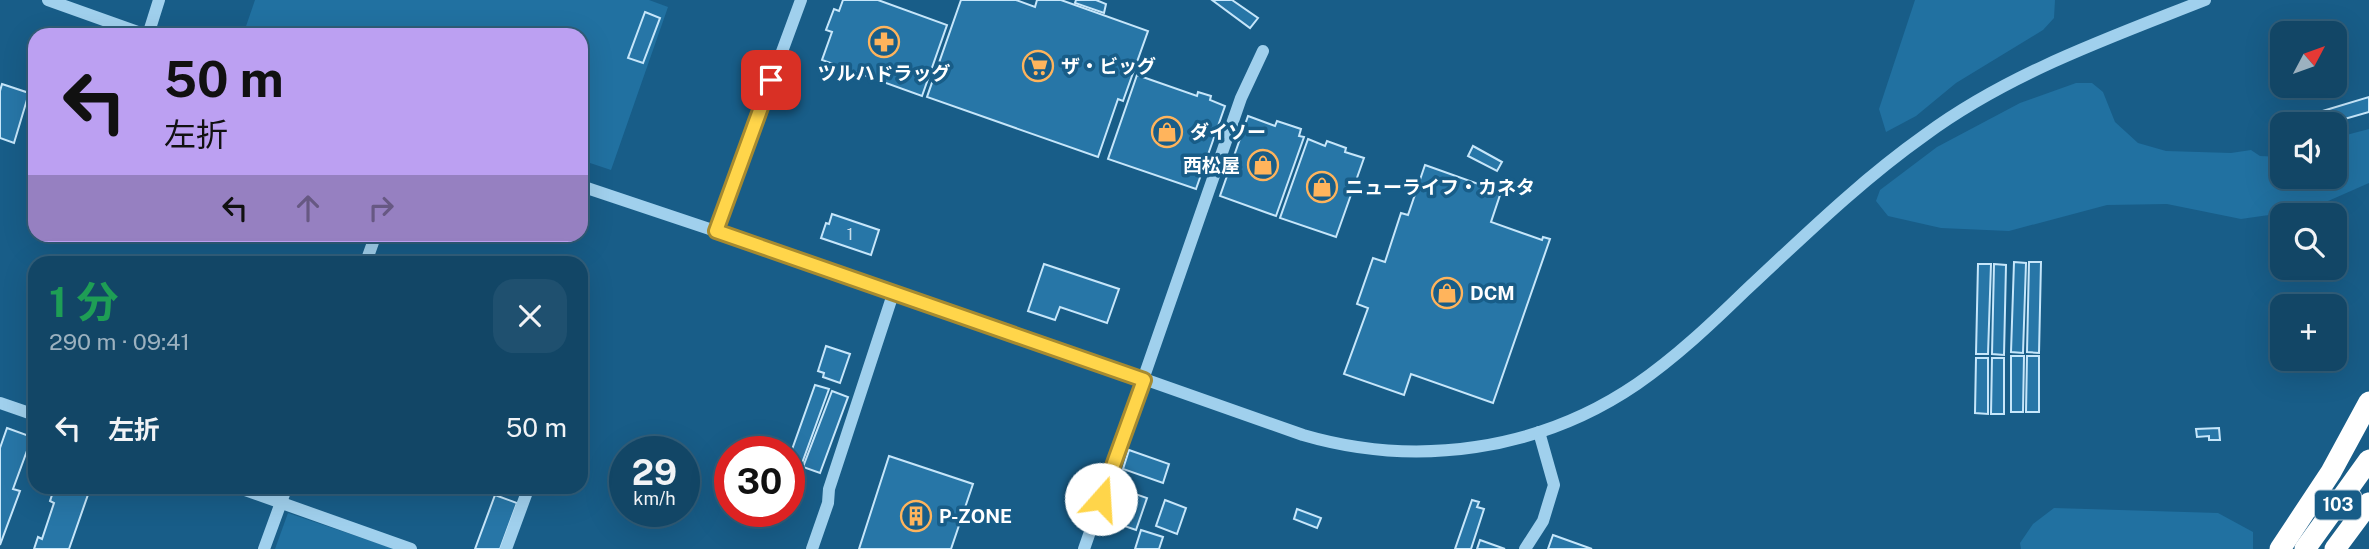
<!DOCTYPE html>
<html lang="ja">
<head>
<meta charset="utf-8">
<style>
	body { margin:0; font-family:"Public Sans","Noto Sans JP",sans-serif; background:#1f506f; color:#f1f3f6; height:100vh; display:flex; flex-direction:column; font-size:26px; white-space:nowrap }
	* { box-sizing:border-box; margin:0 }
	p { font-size:23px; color:#9cb1bf }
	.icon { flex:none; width:38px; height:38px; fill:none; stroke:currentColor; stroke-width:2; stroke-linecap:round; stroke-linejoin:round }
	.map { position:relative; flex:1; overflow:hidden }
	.sheet { position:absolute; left:28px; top:256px; width:560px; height:238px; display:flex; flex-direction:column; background:#124666; border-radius:21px; box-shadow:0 7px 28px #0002,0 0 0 2px #315e7a }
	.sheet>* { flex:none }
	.banner { position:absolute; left:28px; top:28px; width:560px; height:214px; border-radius:21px; box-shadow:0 7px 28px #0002,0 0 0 2px #315e7a; background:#bca0f2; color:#111; overflow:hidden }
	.needle { width:46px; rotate:49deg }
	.buttons { position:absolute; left:2270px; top:21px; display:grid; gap:14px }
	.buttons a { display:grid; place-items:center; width:77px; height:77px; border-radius:14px; background:#124666; box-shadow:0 7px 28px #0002,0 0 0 2px #315e7a; font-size:35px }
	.speed { position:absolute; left:609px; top:436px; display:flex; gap:14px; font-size:35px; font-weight:700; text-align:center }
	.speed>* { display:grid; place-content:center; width:91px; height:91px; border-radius:50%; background:#124666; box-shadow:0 7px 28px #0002,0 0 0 2px #315e7a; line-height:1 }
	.speed small { font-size:18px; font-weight:400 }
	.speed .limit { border:10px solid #d22; background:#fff; color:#111 }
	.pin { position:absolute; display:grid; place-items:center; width:60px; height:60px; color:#fff; margin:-30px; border-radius:14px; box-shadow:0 4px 10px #0006 }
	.me { position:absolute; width:77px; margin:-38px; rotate:19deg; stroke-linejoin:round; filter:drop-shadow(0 0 5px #0008) }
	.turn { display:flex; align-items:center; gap:24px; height:147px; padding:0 21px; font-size:32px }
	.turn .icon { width:91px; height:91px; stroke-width:2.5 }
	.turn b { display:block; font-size:49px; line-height:60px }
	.lanes { display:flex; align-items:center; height:66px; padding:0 21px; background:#0003; justify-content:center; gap:35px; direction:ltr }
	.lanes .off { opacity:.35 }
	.round { display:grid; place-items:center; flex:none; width:74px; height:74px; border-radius:21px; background:#1f506f }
	.head { display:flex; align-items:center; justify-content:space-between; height:119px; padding:0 21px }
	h1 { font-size:42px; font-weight:700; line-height:52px; color:#1e9e55 }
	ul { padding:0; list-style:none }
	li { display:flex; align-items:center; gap:21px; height:105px; padding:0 21px }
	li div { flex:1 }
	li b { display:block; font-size:26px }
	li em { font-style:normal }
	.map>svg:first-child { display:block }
</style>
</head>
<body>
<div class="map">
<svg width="2369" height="549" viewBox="0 0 2369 549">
	<rect width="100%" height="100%" fill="#185d88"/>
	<g fill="#2171a1">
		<polygon points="255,0 649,0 668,7 611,170 581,160 581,35 243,35"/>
		<polygon points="1915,0 2055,0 2054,18 2043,30 1956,83 1916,116 1886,132 1879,109"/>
		<polygon points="2076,83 2092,83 2103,92 2115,122 2138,143 2166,151 2231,153 2251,150 2260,156 2282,157 2282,177 2334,177 2335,138 2369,129 2369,183 2310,209 2241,219 2167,204 2107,205 2009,231 1941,228 1888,216 1876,201 1880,190 1937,147 2020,103"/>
		<polygon points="2054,508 2218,513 2253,532 2253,549 2021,549 2020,543 2033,524"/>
		<polygon points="288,513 395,549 275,549"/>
	</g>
	<g fill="#2776a7" stroke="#c6e6fa" stroke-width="2">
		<polygon points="843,0 878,0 947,25 922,96 822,60 832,32 826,30 834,9 839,11"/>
		<polygon points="961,0 1016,0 1035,7 1037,0 1061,0 1148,31 1123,101 1118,99 1098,157 927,97"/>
		<polygon points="1076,0 1096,0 1106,4 1104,13 1075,3"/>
		<polygon points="1212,0 1232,0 1258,18 1250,28"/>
		<polygon points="645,12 660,18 643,63 628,58"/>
		<polygon points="1137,75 1197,96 1198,92 1211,96 1210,100 1225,106 1196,189 1108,159"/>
		<polygon points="2,84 29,93 14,143 0,138 0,91"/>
		<polygon points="2369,97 2369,112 2327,124 2319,124 2316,113"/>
		<polygon points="1248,116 1275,126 1277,121 1301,129 1299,136 1304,137 1276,216 1220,196"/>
		<polygon points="1308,139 1325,146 1327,141 1346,148 1345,152 1364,158 1336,237 1280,218"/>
		<polygon points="1473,146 1502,162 1497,171 1468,156"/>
		<polygon points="1425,165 1501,192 1491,222 1542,240 1543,237 1550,239 1493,403 1411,374 1404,395 1344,374 1368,308 1357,304 1373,258 1385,262 1401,213 1408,215"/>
		<polygon points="832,214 879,230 871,255 821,238 826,223 829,224"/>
		<polygon points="2014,262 2026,263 2023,353 2011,352"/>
		<polygon points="2029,262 2041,262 2039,353 2027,352"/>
		<polygon points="1044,264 1119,289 1107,323 1060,307 1055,320 1028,311"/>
		<polygon points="1978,264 1991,264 1988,354 1976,354"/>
		<polygon points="1994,264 2006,265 2004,355 1992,354"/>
		<polygon points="826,346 850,354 840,383 823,377 824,373 818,371"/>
		<polygon points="2011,356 2024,356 2023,412 2011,412"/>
		<polygon points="2027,356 2039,356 2039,412 2026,412"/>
		<polygon points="1976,358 1988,358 1988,414 1975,413"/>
		<polygon points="1992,358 2004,358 2004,414 1991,414"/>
		<polygon points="815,385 829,389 801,466 789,462 789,458"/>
		<polygon points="832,391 848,397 820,473 803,467"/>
		<polygon points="7,428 32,437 13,489 20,491 0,545 0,448"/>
		<polygon points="2219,428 2220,440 2209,440 2209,436 2197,437 2196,429"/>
		<polygon points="1129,450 1169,464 1163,483 1123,469"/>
		<polygon points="889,456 973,484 951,549 859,549"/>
		<polygon points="61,486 91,486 69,549 34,549 38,537 42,539 54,503 50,501 54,489 59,491"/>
		<polygon points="1115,487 1147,498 1136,530 1104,519"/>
		<polygon points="495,495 517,503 500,549 475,549"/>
		<polygon points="1165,500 1186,508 1177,534 1156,526"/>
		<polygon points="1472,500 1479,502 1477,507 1484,509 1471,549 1455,549"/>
		<polygon points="1297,509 1321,518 1317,528 1294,519"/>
		<polygon points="1141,530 1163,537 1159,549 1135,549"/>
		<polygon points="1553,535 1592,549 1548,549"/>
		<polygon points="1480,540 1505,549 1477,549"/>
	</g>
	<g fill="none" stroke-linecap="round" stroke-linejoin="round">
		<g stroke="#a0d0ed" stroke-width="12">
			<polyline points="48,0 146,35"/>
			<polyline points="148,35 159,0"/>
			<path d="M581,186L877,285L1303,435C1416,468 1539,451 1637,384C1676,357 1711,324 1745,291C1803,237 1860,181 1925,135C2009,73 2109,38 2205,0"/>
			<polyline points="716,231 801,0"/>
			<polyline points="366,262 376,234"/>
			<polyline points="0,403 35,415"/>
			<polyline points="234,486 411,549"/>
			<polyline points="264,549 287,486"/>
			<polyline points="506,549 527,492"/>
			<polyline points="812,549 828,503 829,489 894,291"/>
			<polyline points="1084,549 1241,98 1263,51"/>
			<polyline points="1525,549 1543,521 1554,485 1539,432"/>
		</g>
		<g stroke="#fff" stroke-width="21">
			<polyline points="2280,549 2331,472 2369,402"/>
			<polyline points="2305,549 2369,460"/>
			<polyline points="2335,549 2369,503"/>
		</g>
	</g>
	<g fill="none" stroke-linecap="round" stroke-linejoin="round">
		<g stroke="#a68a30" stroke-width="18">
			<polyline id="route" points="771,80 716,231 1144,380 1101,499"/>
		</g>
		<use href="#route" stroke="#ffd54a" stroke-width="12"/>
	</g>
	<defs>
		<g id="pharmacy-ring" transform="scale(1.575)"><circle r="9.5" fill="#185d88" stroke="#ffb45c" stroke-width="1.5"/><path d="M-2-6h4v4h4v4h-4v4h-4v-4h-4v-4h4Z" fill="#ffb45c"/></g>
		<g id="supermarket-ring" transform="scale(1.575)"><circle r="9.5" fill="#185d88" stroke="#ffb45c" stroke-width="1.5"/><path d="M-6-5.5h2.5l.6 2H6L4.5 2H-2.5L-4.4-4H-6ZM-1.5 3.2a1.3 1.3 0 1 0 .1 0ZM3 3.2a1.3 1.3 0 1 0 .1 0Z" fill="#ffb45c"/></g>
		<g id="shop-ring" transform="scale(1.575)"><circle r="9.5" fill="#185d88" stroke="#ffb45c" stroke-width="1.5"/><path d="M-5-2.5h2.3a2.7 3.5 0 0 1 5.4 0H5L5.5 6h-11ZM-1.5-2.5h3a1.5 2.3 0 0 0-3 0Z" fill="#ffb45c"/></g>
		<g id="building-ring" transform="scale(1.575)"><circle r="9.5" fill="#185d88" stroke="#ffb45c" stroke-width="1.5"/><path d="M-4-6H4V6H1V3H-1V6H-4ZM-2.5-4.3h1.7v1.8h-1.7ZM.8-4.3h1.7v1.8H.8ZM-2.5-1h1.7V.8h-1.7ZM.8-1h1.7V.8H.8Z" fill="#ffb45c"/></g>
	</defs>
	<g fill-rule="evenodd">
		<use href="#pharmacy-ring" x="884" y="42"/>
		<use href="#supermarket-ring" x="1038" y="66"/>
		<use href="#shop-ring" x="1167" y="132"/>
		<use href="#shop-ring" x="1263" y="165"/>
		<use href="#shop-ring" x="1322" y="187"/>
		<use href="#shop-ring" x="1447" y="293"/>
		<use href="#building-ring" x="916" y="516"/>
	</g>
	<g text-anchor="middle" stroke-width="7" stroke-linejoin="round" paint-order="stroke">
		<g font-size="16" fill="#c9dde9">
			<text x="850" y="240">1</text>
		</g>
		<rect fill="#185d88" stroke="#bacedb" stroke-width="2" x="2315" y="490.5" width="46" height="29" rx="5"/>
		<g font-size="18" font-weight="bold" fill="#fff">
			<text x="2338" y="511">103</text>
		</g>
		<g font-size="19" font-weight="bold" fill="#fff" stroke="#185d88" text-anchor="start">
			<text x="1061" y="73">ザ・ビッグ</text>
			<text x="884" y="80" text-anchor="middle">ツルハドラッグ</text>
			<text x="1190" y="139">ダイソー</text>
			<text x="1240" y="172" text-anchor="end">西松屋</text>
			<text x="1345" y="194">ニューライフ・カネタ</text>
			<text x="1470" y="300">DCM</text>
			<text x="939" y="523">P-ZONE</text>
		</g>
	</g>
</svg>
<div class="buttons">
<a><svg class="needle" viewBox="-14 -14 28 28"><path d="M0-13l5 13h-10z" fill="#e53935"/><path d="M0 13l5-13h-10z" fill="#9cb1bf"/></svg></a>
<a><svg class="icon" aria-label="sound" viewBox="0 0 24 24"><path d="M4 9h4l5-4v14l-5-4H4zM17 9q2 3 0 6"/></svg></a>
<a><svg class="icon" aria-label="search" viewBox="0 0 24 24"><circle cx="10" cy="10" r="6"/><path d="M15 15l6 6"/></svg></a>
<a>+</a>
</div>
<div class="speed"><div>29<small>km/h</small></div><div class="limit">30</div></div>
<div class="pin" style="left:771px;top:80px;background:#d93025"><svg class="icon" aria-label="arrive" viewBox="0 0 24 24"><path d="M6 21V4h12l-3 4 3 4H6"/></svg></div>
<svg class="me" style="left:1101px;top:499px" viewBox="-20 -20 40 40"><circle r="19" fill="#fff"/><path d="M0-13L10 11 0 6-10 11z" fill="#ffd54a"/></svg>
<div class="banner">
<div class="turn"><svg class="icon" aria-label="left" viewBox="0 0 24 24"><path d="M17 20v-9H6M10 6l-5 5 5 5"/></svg><div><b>50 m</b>左折</div></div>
<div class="lanes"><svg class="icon" aria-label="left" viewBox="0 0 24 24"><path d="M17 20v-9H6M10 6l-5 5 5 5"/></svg><svg class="icon off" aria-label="ahead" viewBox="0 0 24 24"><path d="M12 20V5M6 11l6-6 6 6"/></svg><svg class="icon off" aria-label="right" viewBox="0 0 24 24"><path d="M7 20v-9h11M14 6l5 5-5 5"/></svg></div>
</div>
<section class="sheet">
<div class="head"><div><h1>1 分</h1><p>290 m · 09:41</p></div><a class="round"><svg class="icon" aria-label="close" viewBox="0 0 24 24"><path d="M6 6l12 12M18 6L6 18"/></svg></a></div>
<ul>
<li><svg class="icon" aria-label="left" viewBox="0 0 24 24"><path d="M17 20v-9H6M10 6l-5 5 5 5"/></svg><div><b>左折</b></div><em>50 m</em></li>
</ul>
</section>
</div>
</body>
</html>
